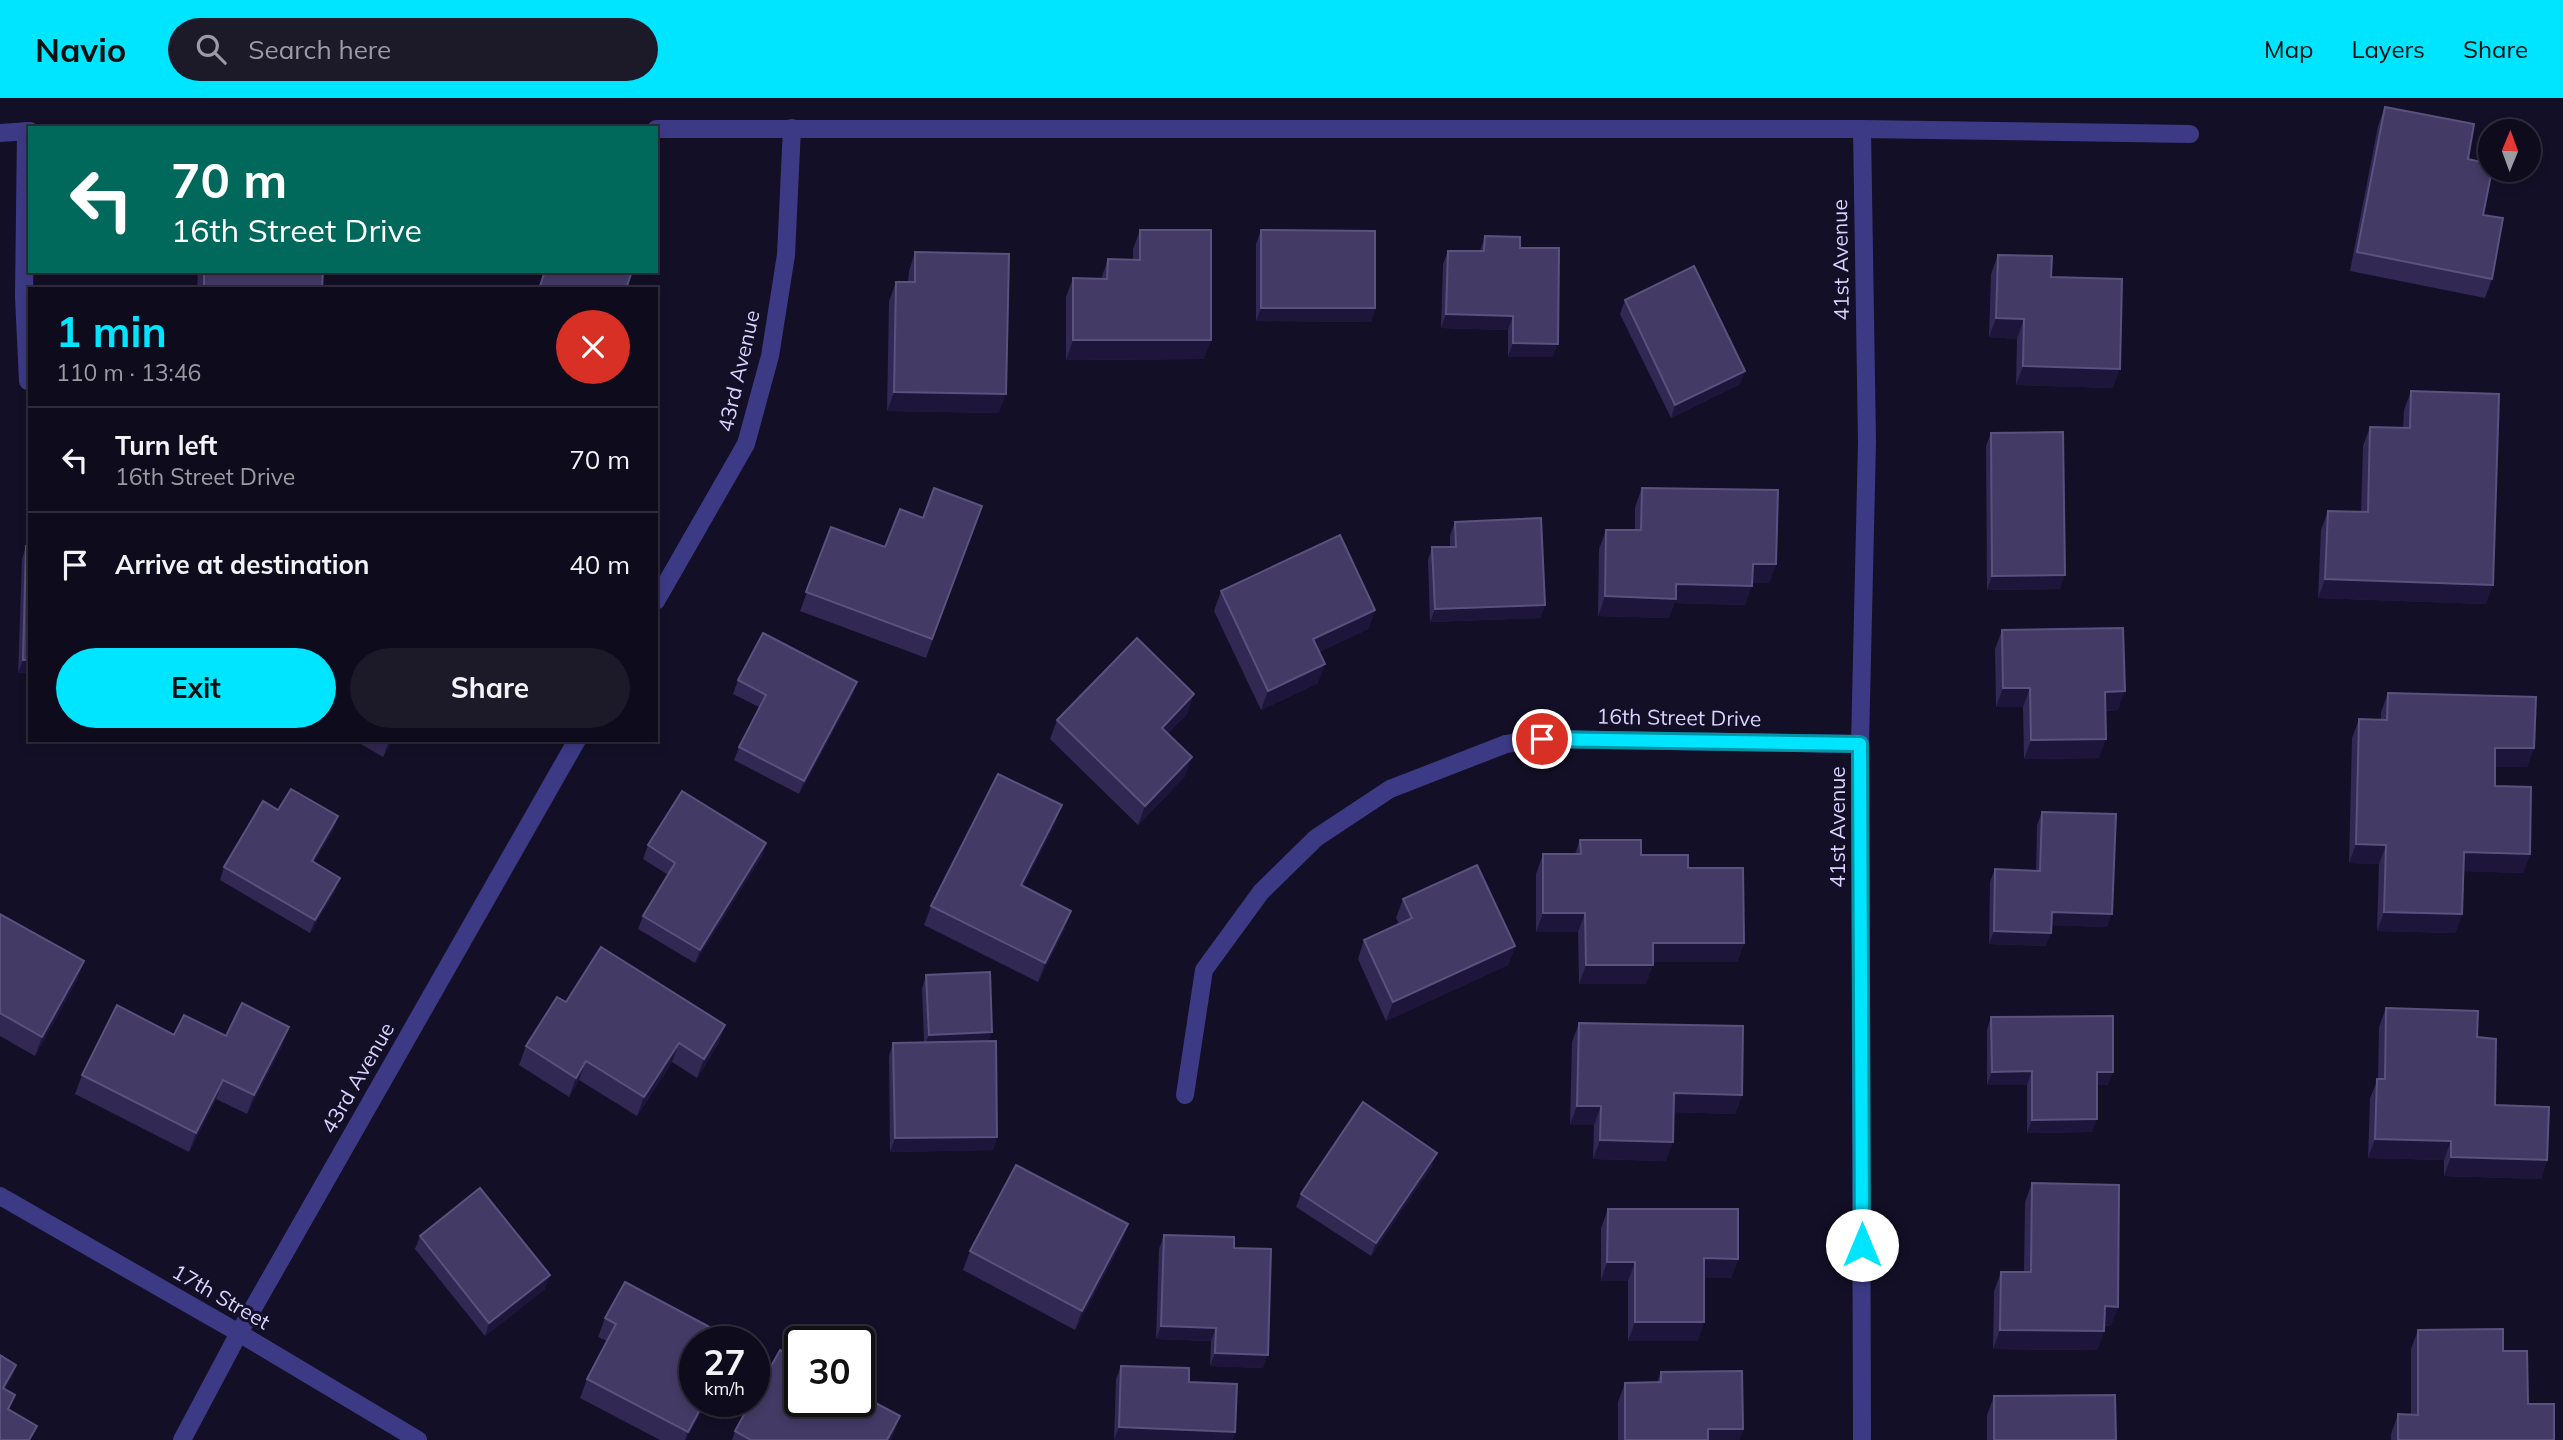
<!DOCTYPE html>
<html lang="en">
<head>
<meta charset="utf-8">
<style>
	body { margin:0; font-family:Mulish,sans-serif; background:#1c1929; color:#f1f3f6; height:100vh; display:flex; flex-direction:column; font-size:26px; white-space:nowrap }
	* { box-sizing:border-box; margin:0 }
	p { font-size:23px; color:#9b9ba3 }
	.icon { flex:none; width:38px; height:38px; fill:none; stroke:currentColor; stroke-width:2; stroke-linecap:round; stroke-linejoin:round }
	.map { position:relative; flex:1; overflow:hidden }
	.drawer { position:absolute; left:28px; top:189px; width:630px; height:455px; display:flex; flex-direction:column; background:#0e0b1c; border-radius:0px; box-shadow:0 4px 10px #0003,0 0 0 2px #2e2b3b }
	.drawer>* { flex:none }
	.top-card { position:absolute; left:28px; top:28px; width:630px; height:147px; border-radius:0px; box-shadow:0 4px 10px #0003,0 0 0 2px #2e2b3b; background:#00695c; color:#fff; overflow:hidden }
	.needle { width:46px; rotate:1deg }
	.tools { position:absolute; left:2478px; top:21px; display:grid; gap:14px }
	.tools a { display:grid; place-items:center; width:63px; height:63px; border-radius:50%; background:#0e0b1c; box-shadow:0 4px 10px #0003,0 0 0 2px #2e2b3b; font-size:35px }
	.speed { position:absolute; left:679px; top:1228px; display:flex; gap:14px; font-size:35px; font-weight:700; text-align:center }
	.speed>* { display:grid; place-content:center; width:91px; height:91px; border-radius:50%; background:#0e0b1c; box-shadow:0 4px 10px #0003,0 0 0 2px #2e2b3b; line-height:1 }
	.speed small { font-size:18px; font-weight:400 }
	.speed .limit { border:4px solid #111; border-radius:10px; background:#fff; color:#111 }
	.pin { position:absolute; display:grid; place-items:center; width:60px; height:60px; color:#fff; margin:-30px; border:4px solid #fff; border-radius:50%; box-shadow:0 2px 7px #0007 }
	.me { position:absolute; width:77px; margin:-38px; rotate:0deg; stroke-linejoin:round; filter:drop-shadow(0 0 5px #0008) }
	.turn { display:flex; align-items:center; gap:24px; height:147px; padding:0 28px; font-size:32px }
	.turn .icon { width:91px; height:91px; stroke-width:2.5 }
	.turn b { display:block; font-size:49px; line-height:60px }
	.round { display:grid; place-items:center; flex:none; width:74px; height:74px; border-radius:37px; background:#1c1929 }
	.overview { display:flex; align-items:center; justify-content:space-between; height:119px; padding:0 28px }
	h1 { font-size:42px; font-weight:700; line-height:52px; color:#00e5ff }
	.button { display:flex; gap:14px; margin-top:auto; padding:14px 28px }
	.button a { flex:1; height:80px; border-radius:42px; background:#00e5ff; color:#111; font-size:28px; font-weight:700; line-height:80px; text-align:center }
	.button a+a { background:#1c1929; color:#f1f3f6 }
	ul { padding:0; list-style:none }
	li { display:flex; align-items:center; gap:21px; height:105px; padding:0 28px; border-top:2px solid #2e2b3b }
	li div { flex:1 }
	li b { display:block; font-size:26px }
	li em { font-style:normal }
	header { display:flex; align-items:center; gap:42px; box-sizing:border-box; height:98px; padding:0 35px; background:#00e5ff; color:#111 }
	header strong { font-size:33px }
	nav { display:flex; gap:38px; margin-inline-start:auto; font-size:24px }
	.search { width:490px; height:63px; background:#1c1929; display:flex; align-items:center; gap:18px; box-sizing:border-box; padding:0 24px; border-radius:38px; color:#9b9ba3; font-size:26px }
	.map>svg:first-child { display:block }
</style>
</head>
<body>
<header>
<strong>Navio</strong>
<div class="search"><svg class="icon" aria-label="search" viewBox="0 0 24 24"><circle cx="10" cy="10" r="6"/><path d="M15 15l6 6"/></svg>Search here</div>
<nav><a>Map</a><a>Layers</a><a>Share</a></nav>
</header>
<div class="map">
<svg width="2563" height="1342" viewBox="0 0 2563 1342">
	<rect width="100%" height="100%" fill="#130f26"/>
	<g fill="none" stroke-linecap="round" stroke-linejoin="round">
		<g stroke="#3d3a85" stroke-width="18">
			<polyline points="656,31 1862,31 2190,36"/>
			<polyline points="26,33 24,199 28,283"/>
			<polyline points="0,35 30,33"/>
			<polyline points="656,503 746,346 770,258 786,157 792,30"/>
			<polyline points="1185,997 1204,872 1261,794 1316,740 1390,691 1506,646 1542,641 1860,646"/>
			<polyline points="0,1098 239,1235 418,1342"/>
			<polyline points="182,1342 239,1235 577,642"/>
			<polyline points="1862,1342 1860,646 1867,344 1862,31"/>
		</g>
	</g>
	<g fill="#312854">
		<polygon points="2385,9 2468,61 2483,117 2492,181 2485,200 2350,173 2378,28"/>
		<polygon points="1140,132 1204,261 1066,262 1066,199 1073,180 1101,181 1108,161 1133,162 1133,151"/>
		<polygon points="1261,132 1375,210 1371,224 1256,223 1256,146"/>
		<polygon points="1485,138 1520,150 1553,259 1508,259 1508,232 1441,230 1443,166 1448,153 1480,153"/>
		<polygon points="915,154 999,315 887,313 889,203 896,184 908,184 909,173"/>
		<polygon points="1998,157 2051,179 2113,290 2016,287 2017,241 1989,239 1991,176"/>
		<polygon points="198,173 323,173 322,191 197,191"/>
		<polygon points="1625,202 1740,286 1671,320 1620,216"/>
		<polygon points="2411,293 2486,506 2318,500 2321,432 2328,413 2361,414 2363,348 2370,329 2403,330 2404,312"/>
		<polygon points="1991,335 2060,491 1987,492 1986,348"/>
		<polygon points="1642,390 1776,466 1769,485 1752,485 1745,507 1674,505 1669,520 1598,518 1599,451 1606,432 1635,432 1635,409"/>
		<polygon points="982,408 926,560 800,513 831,429 885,449 923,420"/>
		<polygon points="1455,424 1545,507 1540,520 1430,524 1428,462 1432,449 1450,449 1450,437"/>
		<polygon points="26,448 30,575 18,575 22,461"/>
		<polygon points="1221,493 1375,512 1368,531 1319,554 1318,585 1261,612 1214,513"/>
		<polygon points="2002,532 2118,612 2106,613 2099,660 2024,661 2023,609 1996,609 1995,551"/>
		<polygon points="738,582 852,598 799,696 734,662 739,649 759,609 733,596"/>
		<polygon points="2388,595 2534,650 2527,669 2495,669 2495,688 2530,756 2523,775 2464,773 2462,816 2455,835 2377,833 2379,766 2349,765 2352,640 2359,621 2381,622 2381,614"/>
		<polygon points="1188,615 1168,635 1185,678 1138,727 1050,641 1057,622"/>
		<polygon points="354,642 393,642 383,659"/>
		<polygon points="278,712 338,718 333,732 314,764 335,793 310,835 220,782 224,769"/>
		<polygon points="2042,714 2107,829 2051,827 2046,848 1989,846 1990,784 1995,771 2036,772 2037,727"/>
		<polygon points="1055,726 1023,788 1071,813 1064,832 1038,884 924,827 931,808"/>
		<polygon points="1580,742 1688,770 1744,845 1737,864 1653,864 1646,886 1579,886 1578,834 1536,834 1536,776 1543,756 1575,756"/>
		<polygon points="766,745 762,758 695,865 638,831 643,818 668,777 643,761 648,747"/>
		<polygon points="1403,801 1515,848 1508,867 1386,923 1358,861 1364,842 1399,826 1396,820"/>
		<polygon points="0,816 84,863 77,882 35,958 0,938"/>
		<polygon points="926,877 989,943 997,1039 993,1052 890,1054 889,958 893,945 924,944 922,891"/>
		<polygon points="566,904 725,927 718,946 697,980 672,964 637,1018 579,982 569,999 519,967 526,948"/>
		<polygon points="2386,910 2477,939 2495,1007 2547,1062 2541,1081 2444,1078 2444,1062 2368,1060 2370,1000 2378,981 2379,929"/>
		<polygon points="1991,919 2108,987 2097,987 2092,1034 2027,1035 2027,987 1987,987 1987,932"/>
		<polygon points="1579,925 1742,997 1735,1016 1673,1014 1666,1063 1593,1061 1594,1027 1570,1027 1572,944"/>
		<polygon points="174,937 226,938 282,948 247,1016 216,1001 189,1054 75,996 82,977"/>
		<polygon points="1432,1068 1371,1158 1296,1109 1301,1096"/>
		<polygon points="2032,1085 2111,1228 2104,1228 2104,1233 2097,1252 1993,1251 1994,1193 2001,1174 2024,1174 2025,1104"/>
		<polygon points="1608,1111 1738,1161 1731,1180 1704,1180 1698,1243 1628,1243 1628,1183 1601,1183 1601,1130"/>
		<polygon points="1128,1126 1121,1145 1075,1232 963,1172 970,1153"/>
		<polygon points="1164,1137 1263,1270 1210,1268 1211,1243 1156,1241 1159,1151"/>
		<polygon points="420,1138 545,1191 485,1238 415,1151"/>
		<polygon points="605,1220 736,1243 695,1304 686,1342 660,1342 580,1300 587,1281 607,1243 598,1239"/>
		<polygon points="2418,1232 2503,1253 2528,1306 2554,1342 2391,1342 2391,1336 2398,1316 2411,1317 2411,1251"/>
		<polygon points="1121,1268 1189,1284 1235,1334 1232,1342 1114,1342 1116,1281"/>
		<polygon points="1661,1274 1743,1331 1739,1342 1618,1342 1618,1304 1625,1285 1657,1284"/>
		<polygon points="1994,1298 2116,1342 1987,1342 1987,1317"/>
		<polygon points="900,1318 891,1342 732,1342 735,1333"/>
	</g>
	<g fill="#1d163a">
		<polygon points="1261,210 1375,210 1371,224 1256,223"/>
		<polygon points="1446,216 1513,218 1508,232 1441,230"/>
		<polygon points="1996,220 2024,221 2017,241 1989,239"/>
		<polygon points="1073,242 1211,242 1204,261 1066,262"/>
		<polygon points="1513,245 1558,246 1553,259 1508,259"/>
		<polygon points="2023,268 2120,271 2113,290 2016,287"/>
		<polygon points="1745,273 1740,286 1671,320 1675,307"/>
		<polygon points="894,294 1006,296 999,315 887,313"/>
		<polygon points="1753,466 1776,466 1769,485 1746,485"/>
		<polygon points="2065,477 2060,491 1987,492 1992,478"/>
		<polygon points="2325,481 2493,487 2486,506 2318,500"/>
		<polygon points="1676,486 1752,488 1745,507 1674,505 1669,520 1598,518 1605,498"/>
		<polygon points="1545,507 1540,520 1430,524 1435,511"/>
		<polygon points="1375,512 1368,531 1306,560 1313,541"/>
		<polygon points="23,562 30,562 30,575 18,575"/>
		<polygon points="1325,566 1318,585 1261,612 1268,593"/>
		<polygon points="857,584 852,598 799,696 804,683"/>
		<polygon points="2003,590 2030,590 2023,609 1996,609"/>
		<polygon points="2125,593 2118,612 2098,613 2105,594"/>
		<polygon points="1194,596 1188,615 1155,649 1162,630"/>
		<polygon points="2106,641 2099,660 2024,661 2031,642"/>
		<polygon points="390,642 393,642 383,659 388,646"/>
		<polygon points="2495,650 2534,650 2527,669 2488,669"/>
		<polygon points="1192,659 1185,678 1138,727 1145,708"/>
		<polygon points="1062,707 1055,726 1014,806 1021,787"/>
		<polygon points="338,718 333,732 307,776 312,763"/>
		<polygon points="766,745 762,758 695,865 700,852"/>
		<polygon points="2356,746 2386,747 2379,766 2349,765"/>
		<polygon points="2464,754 2530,756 2523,775 2457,773"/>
		<polygon points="340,780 335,793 310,835 315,822"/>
		<polygon points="1071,813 1064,832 1038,884 1045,865"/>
		<polygon points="2052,814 2112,816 2107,829 2047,827"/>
		<polygon points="2384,814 2462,816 2455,835 2377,833"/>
		<polygon points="1543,815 1585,815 1578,834 1536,834"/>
		<polygon points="1994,833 2051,835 2046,848 1989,846"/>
		<polygon points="1653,845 1744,845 1737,864 1646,864"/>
		<polygon points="1515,848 1508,867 1386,923 1393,904"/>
		<polygon points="84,863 77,882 35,958 42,939"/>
		<polygon points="1586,867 1653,867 1646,886 1579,886"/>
		<polygon points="725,927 718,946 697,980 704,961"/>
		<polygon points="289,929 282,948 247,1016 254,997"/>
		<polygon points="992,934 987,947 924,950 929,937"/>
		<polygon points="679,945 672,964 637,1018 644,999"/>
		<polygon points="586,963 579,982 569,999 576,980"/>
		<polygon points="2032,973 2027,987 1987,987 1992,974"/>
		<polygon points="2097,974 2113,974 2108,987 2092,987"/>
		<polygon points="223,982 216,1001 189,1054 196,1035"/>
		<polygon points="1674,995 1742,997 1735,1016 1667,1014"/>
		<polygon points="1577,1008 1601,1008 1594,1027 1570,1027"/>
		<polygon points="2097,1021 2092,1034 2027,1035 2032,1022"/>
		<polygon points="997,1039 993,1052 890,1054 895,1040"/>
		<polygon points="2375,1041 2451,1043 2444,1062 2368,1060"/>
		<polygon points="1600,1042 1673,1044 1666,1063 1593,1061"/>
		<polygon points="1437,1055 1432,1068 1371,1158 1376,1145"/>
		<polygon points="2451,1059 2547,1062 2541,1081 2444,1078"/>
		<polygon points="1128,1126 1121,1145 1075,1232 1082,1213"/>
		<polygon points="1704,1160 1738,1161 1731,1180 1697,1180"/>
		<polygon points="1607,1164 1635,1164 1628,1183 1601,1183"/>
		<polygon points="550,1177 545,1191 485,1238 489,1225"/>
		<polygon points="2105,1208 2118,1209 2111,1228 2098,1227"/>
		<polygon points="1635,1224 1704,1224 1698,1243 1628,1243"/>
		<polygon points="1161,1228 1216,1230 1211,1243 1156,1241"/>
		<polygon points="2000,1232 2104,1233 2097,1252 1993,1251"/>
		<polygon points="1215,1255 1268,1257 1263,1270 1210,1268"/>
		<polygon points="16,1267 12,1280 0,1300 3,1290"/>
		<polygon points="704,1304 707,1304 686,1342 685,1342 688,1334"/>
		<polygon points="900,1318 891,1342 887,1342"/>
		<polygon points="1119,1329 1235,1334 1232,1342 1114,1342"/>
		<polygon points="1708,1331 1743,1331 1739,1342 1704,1342"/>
	</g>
	<g fill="#433a66" stroke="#5a527e" stroke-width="2">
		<polygon points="2385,9 2474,26 2468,61 2490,66 2490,72 2492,72 2483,117 2503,120 2492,181 2357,154"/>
		<polygon points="1140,132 1211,132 1211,242 1073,242 1073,180 1107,181 1108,161 1140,162"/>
		<polygon points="1261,132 1375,133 1375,210 1261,210"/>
		<polygon points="1485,138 1520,139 1520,150 1559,150 1558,246 1513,245 1513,218 1446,216 1448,153 1484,153"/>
		<polygon points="915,154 1009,156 1006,296 894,294 896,184 915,184"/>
		<polygon points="1998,157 2052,158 2051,179 2122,181 2120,271 2023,268 2024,221 1996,220"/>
		<polygon points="1694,168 1745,273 1675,307 1625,202"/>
		<polygon points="204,173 323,173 322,191 204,191"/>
		<polygon points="545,173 632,173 626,191 539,191"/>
		<polygon points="2411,293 2499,296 2493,487 2325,481 2328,413 2368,414 2370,329 2410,330"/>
		<polygon points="2063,334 2065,477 1992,478 1991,335"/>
		<polygon points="934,390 982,408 932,541 806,494 831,429 885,449 900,411 923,420"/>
		<polygon points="1642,390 1778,392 1776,466 1753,466 1752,488 1676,486 1676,501 1605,498 1606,432 1641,432"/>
		<polygon points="1541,420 1545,507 1435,511 1432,449 1456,449 1455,424"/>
		<polygon points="1340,437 1375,512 1313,541 1325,566 1268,593 1221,493"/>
		<polygon points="26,448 30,448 30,562 23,562"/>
		<polygon points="2123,530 2125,593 2105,594 2106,641 2031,642 2030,590 2003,590 2002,532"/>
		<polygon points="763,535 857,584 804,683 739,649 766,597 738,582"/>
		<polygon points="1137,540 1194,596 1162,630 1192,659 1145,708 1057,622"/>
		<polygon points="2388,595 2536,599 2534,650 2495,650 2495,688 2531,689 2530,756 2464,754 2462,816 2384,814 2386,747 2356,746 2359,621 2387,622"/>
		<polygon points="998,676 1062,707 1021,787 1071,813 1045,865 931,808"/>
		<polygon points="291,691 338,718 312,763 340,780 315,822 224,769 263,703 278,712"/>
		<polygon points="682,693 766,745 700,852 643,818 675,765 648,747"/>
		<polygon points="2042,714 2116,716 2112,816 2052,814 2051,835 1994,833 1995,771 2040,773"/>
		<polygon points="1580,742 1641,742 1641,757 1688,757 1688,770 1743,770 1744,845 1653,845 1653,867 1586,867 1585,815 1543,815 1543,756 1581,756"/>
		<polygon points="1477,767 1515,848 1393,904 1364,842 1412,820 1403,801"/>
		<polygon points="0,816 84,863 42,939 0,915"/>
		<polygon points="601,849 725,927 704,961 679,945 644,999 586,963 576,980 526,948 557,899 566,904"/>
		<polygon points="990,874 992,934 929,937 926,877"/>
		<polygon points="242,905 289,929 254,997 223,982 196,1035 82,977 117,907 174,937 184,917 226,938"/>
		<polygon points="2386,910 2478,913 2477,939 2496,941 2495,1007 2549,1009 2547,1062 2451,1059 2451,1043 2375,1041 2377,981 2385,981"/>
		<polygon points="2113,918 2113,974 2097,974 2097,1021 2032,1022 2032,973 1992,974 1991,919"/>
		<polygon points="1579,925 1743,928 1742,997 1674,995 1673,1044 1600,1042 1601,1008 1577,1008"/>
		<polygon points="996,943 997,1039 895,1040 893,945"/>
		<polygon points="1363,1004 1437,1055 1376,1145 1301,1096"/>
		<polygon points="1016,1067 1128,1126 1082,1213 970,1153"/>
		<polygon points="2032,1085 2119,1087 2118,1209 2105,1208 2104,1233 2000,1232 2001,1174 2031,1174"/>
		<polygon points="480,1090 550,1177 489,1225 420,1138"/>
		<polygon points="1608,1111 1738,1111 1738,1161 1704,1160 1704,1224 1635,1224 1635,1164 1607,1164"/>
		<polygon points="1164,1137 1234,1139 1234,1150 1271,1151 1268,1257 1215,1255 1216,1230 1161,1228"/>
		<polygon points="625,1184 736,1243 735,1244 695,1244 695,1304 704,1304 688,1334 587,1281 616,1226 605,1220"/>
		<polygon points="2503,1231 2503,1253 2527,1253 2528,1306 2554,1306 2554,1342 2398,1342 2398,1316 2418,1317 2418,1232"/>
		<polygon points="780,1252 800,1263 800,1304 859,1304 859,1296 900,1318 887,1342 751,1342 735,1333 751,1304 754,1304 754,1299"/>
		<polygon points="0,1257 16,1267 3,1290 15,1297 8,1311 37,1328 29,1342 0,1342"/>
		<polygon points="1121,1268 1189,1270 1189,1284 1237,1286 1235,1334 1119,1329"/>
		<polygon points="1742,1273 1743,1331 1708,1331 1708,1342 1625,1342 1625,1285 1661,1284 1661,1274"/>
		<polygon points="2115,1297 2116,1342 1994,1342 1994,1298"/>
	</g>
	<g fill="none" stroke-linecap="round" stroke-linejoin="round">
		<g stroke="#0095a6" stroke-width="18">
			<polyline id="route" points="1542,641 1860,646 1862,1147"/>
		</g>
		<use href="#route" stroke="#00e5ff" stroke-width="12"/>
	</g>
	<g text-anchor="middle" stroke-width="6" stroke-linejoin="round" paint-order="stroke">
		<g font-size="21" fill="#d9d4ff" stroke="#130f26">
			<text transform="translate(1841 162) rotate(-91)" y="7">41st Avenue</text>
			<text transform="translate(739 273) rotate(-77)" y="7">43rd Avenue</text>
			<text transform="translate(1679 620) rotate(1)" y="7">16th Street Drive</text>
			<text transform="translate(1838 729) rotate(-90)" y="7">41st Avenue</text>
			<text transform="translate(358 980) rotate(-60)" y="7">43rd Avenue</text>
			<text transform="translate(221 1199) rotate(30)" y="7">17th Street</text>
		</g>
	</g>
</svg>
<div class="tools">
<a><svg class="needle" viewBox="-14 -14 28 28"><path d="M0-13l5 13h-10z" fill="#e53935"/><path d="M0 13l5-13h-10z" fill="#9b9ba3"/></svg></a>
</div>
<div class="speed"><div>27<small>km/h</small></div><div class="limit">30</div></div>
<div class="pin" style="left:1542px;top:641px;background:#d93025"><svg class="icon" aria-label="arrive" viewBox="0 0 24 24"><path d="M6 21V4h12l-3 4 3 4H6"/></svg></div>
<svg class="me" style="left:1862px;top:1147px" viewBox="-20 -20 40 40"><circle r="19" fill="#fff"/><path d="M0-13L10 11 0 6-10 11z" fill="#00e5ff"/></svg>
<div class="top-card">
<div class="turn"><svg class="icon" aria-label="left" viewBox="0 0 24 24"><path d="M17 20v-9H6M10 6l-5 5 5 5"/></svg><div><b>70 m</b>16th Street Drive</div></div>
</div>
<section class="drawer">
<div class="overview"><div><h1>1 min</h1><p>110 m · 13:46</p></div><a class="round" style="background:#d93025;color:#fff"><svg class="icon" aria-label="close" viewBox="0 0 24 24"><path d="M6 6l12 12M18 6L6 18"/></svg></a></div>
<ul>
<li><svg class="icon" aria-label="left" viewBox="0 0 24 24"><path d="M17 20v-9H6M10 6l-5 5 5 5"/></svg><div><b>Turn left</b><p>16th Street Drive</p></div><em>70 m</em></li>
<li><svg class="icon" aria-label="arrive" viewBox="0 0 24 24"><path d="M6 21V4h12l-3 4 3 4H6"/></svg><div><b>Arrive at destination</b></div><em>40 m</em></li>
</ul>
<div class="button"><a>Exit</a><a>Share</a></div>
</section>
</div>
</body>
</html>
